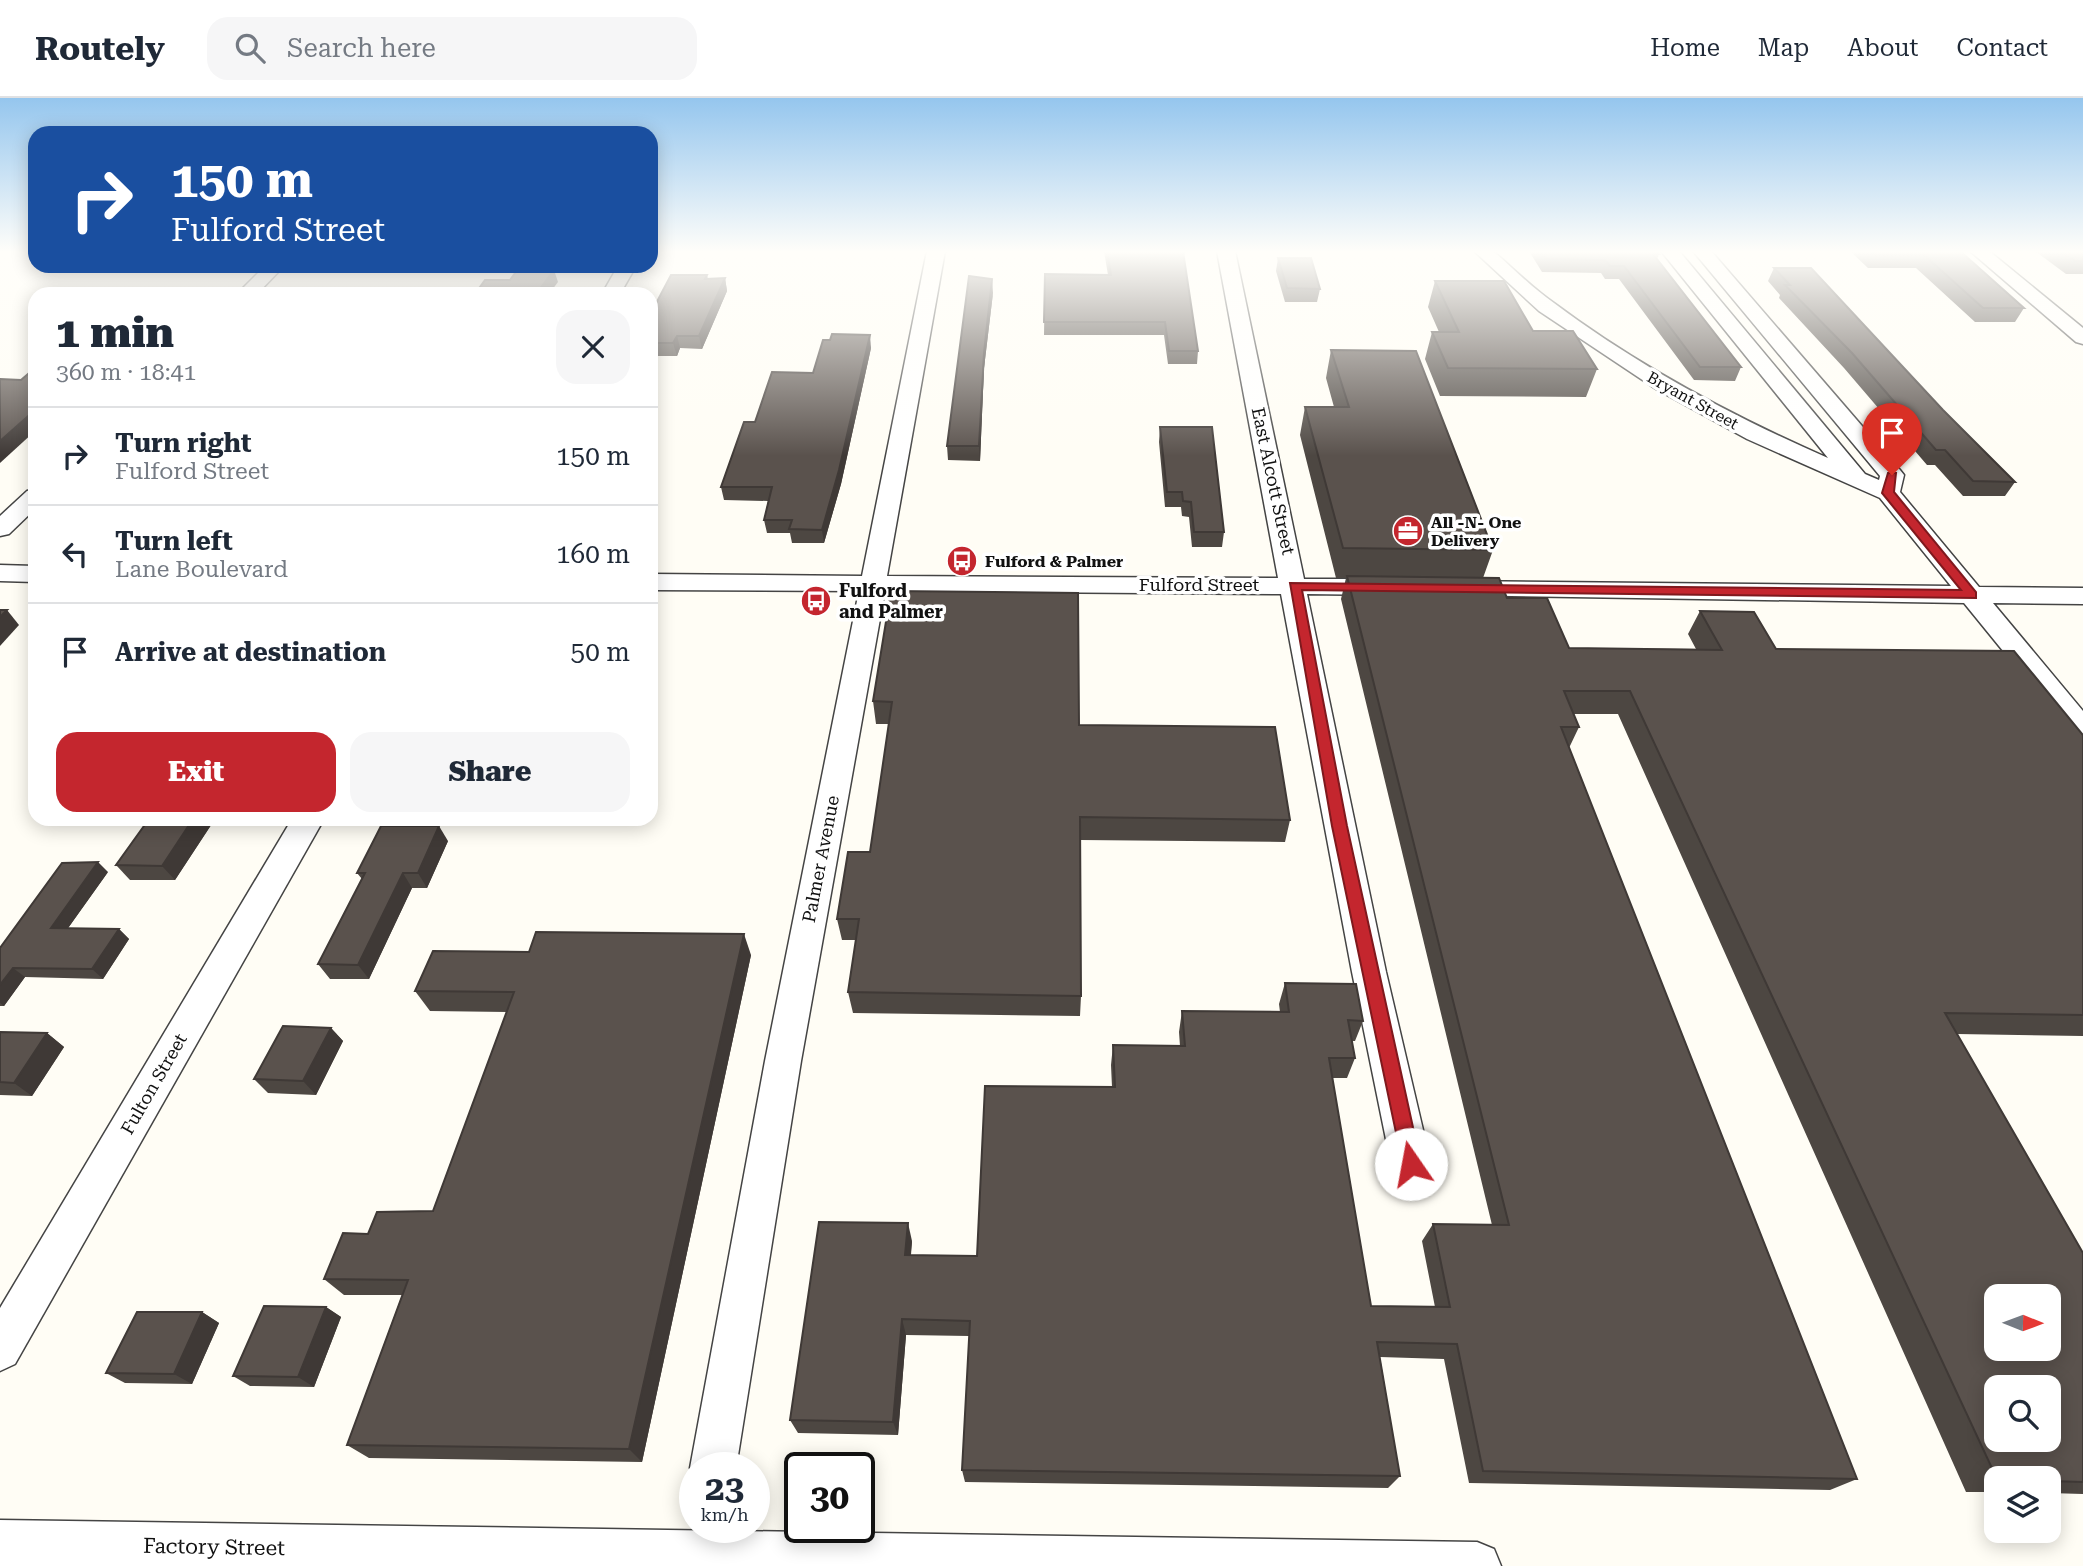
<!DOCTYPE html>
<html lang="en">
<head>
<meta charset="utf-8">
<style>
	body { margin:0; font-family:"Roboto Serif",serif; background:#f6f6f7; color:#1f2937; height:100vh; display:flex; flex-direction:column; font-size:26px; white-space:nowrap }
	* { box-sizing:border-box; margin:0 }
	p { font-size:23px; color:#747a83 }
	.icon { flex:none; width:38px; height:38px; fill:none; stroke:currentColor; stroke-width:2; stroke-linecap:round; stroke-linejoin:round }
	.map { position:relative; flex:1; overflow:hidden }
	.details { position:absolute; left:28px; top:189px; width:630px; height:539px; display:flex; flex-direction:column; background:#fff; border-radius:21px; box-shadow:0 4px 18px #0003 }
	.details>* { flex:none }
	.hud { position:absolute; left:28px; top:28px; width:630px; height:147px; border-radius:21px; box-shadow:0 4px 18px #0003; background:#1a4fa0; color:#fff; overflow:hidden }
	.needle { width:46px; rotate:91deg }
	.fabs { position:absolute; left:1984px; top:1186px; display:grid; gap:14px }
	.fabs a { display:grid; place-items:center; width:77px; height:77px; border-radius:14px; background:#fff; box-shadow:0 4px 18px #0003; font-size:35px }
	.speed { position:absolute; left:679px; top:1354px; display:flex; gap:14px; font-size:35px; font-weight:700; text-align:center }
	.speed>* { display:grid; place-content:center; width:91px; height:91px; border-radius:50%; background:#fff; box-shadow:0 4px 18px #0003; line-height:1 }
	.speed small { font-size:18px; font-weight:400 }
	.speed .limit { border:4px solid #111; border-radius:10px; background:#fff; color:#111 }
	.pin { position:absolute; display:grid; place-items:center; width:60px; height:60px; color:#fff; margin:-72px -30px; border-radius:50% 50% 50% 0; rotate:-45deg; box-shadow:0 0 7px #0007 }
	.pin .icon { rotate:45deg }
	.me { position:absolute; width:77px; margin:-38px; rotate:348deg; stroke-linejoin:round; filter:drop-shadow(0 0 5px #0008) }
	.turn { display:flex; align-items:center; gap:24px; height:147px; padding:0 28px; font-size:32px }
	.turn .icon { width:91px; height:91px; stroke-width:2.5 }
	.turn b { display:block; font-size:49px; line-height:60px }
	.round { display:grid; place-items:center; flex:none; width:74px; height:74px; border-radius:21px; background:#f6f6f7 }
	.overview { display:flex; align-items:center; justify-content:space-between; height:119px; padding:0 28px }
	h1 { font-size:42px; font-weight:800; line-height:52px }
	.cta { display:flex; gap:14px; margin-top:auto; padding:14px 28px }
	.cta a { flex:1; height:80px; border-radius:21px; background:#c4262e; color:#fff; font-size:28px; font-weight:800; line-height:80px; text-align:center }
	.cta a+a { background:#f6f6f7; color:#1f2937 }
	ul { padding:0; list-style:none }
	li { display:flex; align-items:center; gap:21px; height:98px; padding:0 28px; border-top:2px solid #e0e1e3 }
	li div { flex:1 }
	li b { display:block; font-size:26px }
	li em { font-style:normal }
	header { display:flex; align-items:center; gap:42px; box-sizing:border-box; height:98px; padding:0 35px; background:#fff; border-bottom:2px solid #e0e1e3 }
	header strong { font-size:33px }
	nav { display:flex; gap:38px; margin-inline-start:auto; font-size:24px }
	.search { width:490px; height:63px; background:#f6f6f7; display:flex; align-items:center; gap:18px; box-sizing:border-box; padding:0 24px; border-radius:21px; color:#747a83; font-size:26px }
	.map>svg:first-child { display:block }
</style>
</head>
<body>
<header>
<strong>Routely</strong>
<div class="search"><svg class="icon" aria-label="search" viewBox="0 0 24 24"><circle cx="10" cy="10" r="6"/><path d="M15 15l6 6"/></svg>Search here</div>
<nav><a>Home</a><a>Map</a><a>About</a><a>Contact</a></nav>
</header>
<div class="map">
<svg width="2083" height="1468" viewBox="0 0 2083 1468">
	<rect width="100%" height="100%" fill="#fffdf5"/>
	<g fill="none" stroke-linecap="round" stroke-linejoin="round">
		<g stroke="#444" stroke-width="3">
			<g id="street">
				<polygon points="927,153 945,153 887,478 1278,480 1217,153 1235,153 1304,481 1385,481 1394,483 1398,489 1394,495 1385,497 1307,496 1386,874 1431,1066 1425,1079 1411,1085 1397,1079 1391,1066 1352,874 1281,496 885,493 801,963 736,1370 695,1370 695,1382 690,1370 765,963 859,493 651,492 651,476 862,478"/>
				<path d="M1474,153H1493C1513,170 1532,190 1554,205C1638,268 1732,318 1828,360L1661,153H1679L1865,376L1879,382L1880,378L1693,153H1711L1900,372L1904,377L1900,394L1979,489L2083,490V506L1993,505L2083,613V642L2073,639L1964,505L1452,497L1448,491L1452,485L1461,483L1951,488L1880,400L1747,341L1656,291L1539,213Z"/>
				<polygon points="1970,153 1989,153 2083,230 2083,246 2076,244"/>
				<polygon points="265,168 284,168 257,196 237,196"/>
				<polygon points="618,168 636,168 620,196 602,196"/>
				<polygon points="35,391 35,411 9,436 0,438 0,418 27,393"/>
				<polygon points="0,467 35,468 35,484 0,483"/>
				<polygon points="292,721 324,721 15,1266 0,1273 0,1210"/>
				<polygon points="0,1422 1477,1444 1494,1451 1501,1468 0,1468"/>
			</g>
		</g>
		<use href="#street" fill="#fff" fill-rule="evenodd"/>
	</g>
	<g fill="#4d4742">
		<polygon points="1104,153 1183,153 1198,253 1197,266 1168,266 1164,237 1044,237 1045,176 1108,177"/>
		<polygon points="1529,153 1656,153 1659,156 1657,161 1741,269 1735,283 1694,282 1619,181 1605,181 1601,175 1542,174"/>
		<polygon points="1850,153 1960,153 2024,210 2015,224 1975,224 1916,170 1868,170"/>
		<polygon points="2035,153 2083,153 2083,176 2066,176"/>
		<polygon points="1278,160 1320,191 1317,204 1285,204 1276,173"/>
		<polygon points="1774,170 1943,312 2015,384 2005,398 1963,398 1935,367 1927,367 1844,270 1779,200 1780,197 1768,183"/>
		<polygon points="707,177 708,181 725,180 727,193 702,251 680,250 677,258 651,258 651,225 653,222 651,215"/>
		<polygon points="1435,183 1533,233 1597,271 1586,299 1440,298 1425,261 1432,234 1439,234 1428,209"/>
		<polygon points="993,195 984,270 980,363 948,362 947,348"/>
		<polygon points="871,250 841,386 824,445 792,445 790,435 767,435 764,422 768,403 724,402 721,389 813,275"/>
		<polygon points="1331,252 1493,452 1483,480 1569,550 1696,551 1688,536 1700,513 1776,551 2083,637 2083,938 1957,936 2083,1155 2083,1396 2049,1395 2049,1381 1997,1381 1997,1394 1966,1394 1618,616 1574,616 1579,629 1569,650 1857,1381 1830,1392 1469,1385 1444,1261 1380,1259 1400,1378 1388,1390 965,1384 962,1372 969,1238 906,1237 898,1337 798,1335 790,1322 912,1143 911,1157 977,1158 1112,989 1111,967 1113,947 1180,948 1179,934 1182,913 1280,914 1279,906 1285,885 1363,923 1355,943 1352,943 1355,960 1347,980 1332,980 1371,1208 1435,1209 1422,1143 1433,1126 1492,1127 1341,501 1346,480 1336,480 1300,337 1305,309 1334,309 1326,280"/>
		<polygon points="1160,329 1224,434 1222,449 1192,449 1189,419 1182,418 1181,409 1165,409 1159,344"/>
		<polygon points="891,493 1079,627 1290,722 1285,744 1080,742 1081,898 1080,918 853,915 848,894 856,842 842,842 837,821 870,754 889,626 876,626 873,603"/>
		<polygon points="149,721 215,721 175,782 130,782 116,767"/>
		<polygon points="464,721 518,721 517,724 465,723"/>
		<polygon points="448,743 427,790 412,790 369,881 330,881 318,866 362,781 357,775"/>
		<polygon points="108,774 68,830 119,831 129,841 103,881 25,879 4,908 0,908 0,850"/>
		<polygon points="751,857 642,1364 369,1360 347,1347 402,1197 344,1197 324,1181 368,1136 433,1113 507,914 430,913 415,893"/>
		<polygon points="331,930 343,943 316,997 268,995 254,981"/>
		<polygon points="0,934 47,935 64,949 32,998 0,997"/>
		<polygon points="326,1209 341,1219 314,1289 250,1288 233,1278"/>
		<polygon points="202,1214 219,1225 192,1286 125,1285 106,1275"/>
	</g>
	<g fill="#3f3936">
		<polygon points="554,172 558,184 549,196 536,196"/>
		<polygon points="725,180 727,193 702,251 699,238"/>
		<polygon points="992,181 993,195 984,270 980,363 979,348 984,255"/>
		<polygon points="870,237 871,250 841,386 824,445 822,432"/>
		<polygon points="677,238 680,250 677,258 673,245"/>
		<polygon points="35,312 35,333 0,365 0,343"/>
		<polygon points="7,512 19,527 0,548 0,519"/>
		<polygon points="193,721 215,721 175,782 162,768"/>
		<polygon points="439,728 448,743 427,790 418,775"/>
		<polygon points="98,764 108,774 61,840 51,830"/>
		<polygon points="403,775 412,790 369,881 358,867"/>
		<polygon points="119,831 129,841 103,881 92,871"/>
		<polygon points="744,836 751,857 642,1364 629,1351"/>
		<polygon points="13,870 25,879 4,908 0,905 0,887"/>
		<polygon points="331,930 343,943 316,997 303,983"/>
		<polygon points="47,935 64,949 32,998 14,985"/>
		<polygon points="908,1125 912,1143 909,1173 905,1157"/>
		<polygon points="326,1209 341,1219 314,1289 298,1279"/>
		<polygon points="202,1214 219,1225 192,1286 174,1276"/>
		<polygon points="902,1221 906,1237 898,1337 893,1324"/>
	</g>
	<g fill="#5a524d" stroke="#3f3936" stroke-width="2" fill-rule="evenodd">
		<polygon points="1107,153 1183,153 1198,253 1169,253 1165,224 1044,224 1045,176 1111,177"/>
		<polygon points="1541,153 1656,153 1659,156 1653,156 1741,269 1700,269 1624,168 1610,168 1605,162 1546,161"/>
		<polygon points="1871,153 1960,153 2024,210 1983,210 1924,157 1875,157"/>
		<polygon points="2061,153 2083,153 2083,163 2075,163"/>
		<polygon points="1278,160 1311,160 1320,191 1287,190"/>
		<polygon points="1774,170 1811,170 1943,312 2015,384 1973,383 1945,352 1936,352 1852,255 1785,187 1790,187"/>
		<polygon points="518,171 554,172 536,196 475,196 485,182 510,182"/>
		<polygon points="671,177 707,177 705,181 725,180 699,238 677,238 673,245 651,245 651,225 656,215 651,215"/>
		<polygon points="969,178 992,181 984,255 979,348 947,348"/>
		<polygon points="1435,183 1504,183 1533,233 1573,233 1597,271 1448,270 1432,234 1459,234"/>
		<polygon points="832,236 870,237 839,372 822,432 789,431 792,422 764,422 772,389 721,389 744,324 755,324 772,274 813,275 823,242 830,242"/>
		<polygon points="1331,252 1416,253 1493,452 1343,450 1305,309 1349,309"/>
		<polygon points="35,270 35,312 0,343 0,281 21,282"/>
		<polygon points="1160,329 1212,329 1224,434 1194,434 1191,404 1183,403 1182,394 1167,394"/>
		<path d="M1347,478L1499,480L1507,500H1547L1569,550L1722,552L1700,513L1754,514L1776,551L2014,553L2083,637V917L1945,915L2083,1155V1384L2049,1383V1381H1997L1630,593H1564L1579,629H1561L1857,1381L1483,1373L1457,1246L1377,1244L1400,1378L962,1372L970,1223L902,1221L893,1324L790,1322L819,1124L908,1125L905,1157L977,1158L985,988L1115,989L1113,947L1185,948L1182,913L1289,914L1285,885L1356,886L1363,923L1348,922L1355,960H1329L1371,1208L1450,1209L1433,1126L1509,1127ZM1997,1199H2049V1251H1997ZM1997,1290H2049V1342H1997Z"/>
		<polygon points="891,493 1078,495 1079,627 1275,629 1290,722 1080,719 1081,898 848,894 859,821 837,821 848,754 870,754 892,604 873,603"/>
		<polygon points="0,512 7,512 0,519"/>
		<polygon points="149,721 193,721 162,768 116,767"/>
		<polygon points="381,728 439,728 418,775 403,775 358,867 318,866 365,775 357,775"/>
		<polygon points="98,764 51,830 119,831 92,871 13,870 0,887 0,850 62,765"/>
		<polygon points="536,834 744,836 629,1351 347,1347 408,1182 324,1181 343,1135 368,1136 377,1114 433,1113 514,894 415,893 433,853 529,854"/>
		<polygon points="283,928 331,930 303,983 254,981"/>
		<polygon points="0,934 47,935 14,985 0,984"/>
		<polygon points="264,1208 326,1209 298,1279 233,1278"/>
		<polygon points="137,1214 202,1214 174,1276 106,1275"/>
	</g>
	<linearGradient id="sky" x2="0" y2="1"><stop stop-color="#95c6ee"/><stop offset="0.43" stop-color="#fffefa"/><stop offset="1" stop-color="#fffefa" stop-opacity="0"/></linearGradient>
	<rect width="2083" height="358" fill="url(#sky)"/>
	<polygon fill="#c4262e" stroke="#7f191e" stroke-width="2" points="1888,375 1896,375 1894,394 1976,494 1976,500 1302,492 1347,728 1421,1066 1418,1073 1411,1075 1404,1073 1332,728 1290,485 1961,492 1882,395"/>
	<defs>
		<g id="office-disc" transform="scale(1.575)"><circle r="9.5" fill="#c4262e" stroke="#fff"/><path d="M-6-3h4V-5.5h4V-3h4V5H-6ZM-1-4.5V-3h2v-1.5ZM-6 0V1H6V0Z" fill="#fff"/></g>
		<g id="bus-disc" transform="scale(1.575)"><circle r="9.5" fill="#c4262e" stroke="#fff"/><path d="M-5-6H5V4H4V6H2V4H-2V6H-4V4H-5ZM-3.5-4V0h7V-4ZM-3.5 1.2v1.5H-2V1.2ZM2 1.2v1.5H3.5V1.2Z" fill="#fff"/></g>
	</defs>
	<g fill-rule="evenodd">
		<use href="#office-disc" x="1408" y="433"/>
		<use href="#bus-disc" x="962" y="463"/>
		<use href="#bus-disc" x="816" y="503"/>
	</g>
	<g text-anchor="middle" stroke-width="7" stroke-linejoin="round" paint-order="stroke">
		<g font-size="16" fill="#111" stroke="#fff">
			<text transform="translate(1693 302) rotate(29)" y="6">Bryant Street</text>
		</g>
		<g font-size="16" font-weight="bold" fill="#111" stroke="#fff" text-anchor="start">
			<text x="1431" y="430">All -N- One<tspan x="1431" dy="18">Delivery</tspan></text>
			<text x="985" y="469">Fulford &amp; Palmer</text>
		</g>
		<g font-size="18" fill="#111" stroke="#fff">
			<text transform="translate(1273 383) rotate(78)" y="6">East Alcott Street</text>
			<text x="1199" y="493">Fulford Street</text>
			<text transform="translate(821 761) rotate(-79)" y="6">Palmer Avenue</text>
			<text transform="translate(154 986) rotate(-60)" y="6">Fulton Street</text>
		</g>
		<g font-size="18" font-weight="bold" fill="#111" stroke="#fff" text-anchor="start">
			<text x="839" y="499">Fulford<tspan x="839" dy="21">and Palmer</tspan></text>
		</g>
		<g font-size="21" fill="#111" stroke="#fff">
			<text transform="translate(214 1449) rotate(1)" y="7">Factory Street</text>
		</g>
	</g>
</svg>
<div class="fabs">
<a><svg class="needle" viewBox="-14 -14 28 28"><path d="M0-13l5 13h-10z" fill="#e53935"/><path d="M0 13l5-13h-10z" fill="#747a83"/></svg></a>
<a><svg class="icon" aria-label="search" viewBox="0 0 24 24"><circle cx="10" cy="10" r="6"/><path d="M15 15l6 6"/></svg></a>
<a><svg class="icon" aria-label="layers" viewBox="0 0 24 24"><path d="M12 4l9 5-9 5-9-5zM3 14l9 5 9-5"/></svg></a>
</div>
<div class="speed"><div>23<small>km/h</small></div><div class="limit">30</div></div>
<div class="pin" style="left:1892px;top:377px;background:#d93025"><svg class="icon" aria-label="arrive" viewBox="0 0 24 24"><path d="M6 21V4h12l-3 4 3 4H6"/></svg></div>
<svg class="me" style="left:1411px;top:1066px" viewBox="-20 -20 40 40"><circle r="19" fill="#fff"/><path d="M0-13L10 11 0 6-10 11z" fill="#c4262e"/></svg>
<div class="hud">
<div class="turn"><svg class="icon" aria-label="right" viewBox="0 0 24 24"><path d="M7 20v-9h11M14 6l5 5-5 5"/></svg><div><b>150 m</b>Fulford Street</div></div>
</div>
<section class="details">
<div class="overview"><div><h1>1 min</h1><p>360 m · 18:41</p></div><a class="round"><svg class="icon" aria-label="close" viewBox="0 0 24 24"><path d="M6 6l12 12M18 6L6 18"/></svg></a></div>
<ul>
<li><svg class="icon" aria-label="right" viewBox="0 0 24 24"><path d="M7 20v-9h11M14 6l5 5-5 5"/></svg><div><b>Turn right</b><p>Fulford Street</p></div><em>150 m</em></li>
<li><svg class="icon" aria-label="left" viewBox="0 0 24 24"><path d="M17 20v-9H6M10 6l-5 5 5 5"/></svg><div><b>Turn left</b><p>Lane Boulevard</p></div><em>160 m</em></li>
<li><svg class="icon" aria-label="arrive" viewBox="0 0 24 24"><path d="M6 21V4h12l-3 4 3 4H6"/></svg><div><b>Arrive at destination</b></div><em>50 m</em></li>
</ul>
<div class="cta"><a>Exit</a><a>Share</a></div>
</section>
</div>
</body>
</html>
